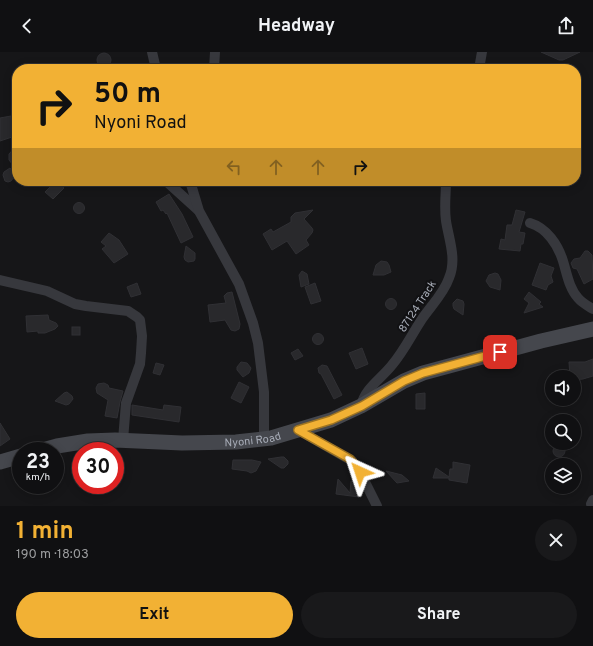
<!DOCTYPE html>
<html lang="en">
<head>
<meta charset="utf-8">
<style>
	body { margin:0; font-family:Overpass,sans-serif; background:#19191b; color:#f1f3f6; height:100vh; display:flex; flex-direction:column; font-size:15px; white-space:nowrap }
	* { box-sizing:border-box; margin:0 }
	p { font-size:13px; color:#9c9d9f }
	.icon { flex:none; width:22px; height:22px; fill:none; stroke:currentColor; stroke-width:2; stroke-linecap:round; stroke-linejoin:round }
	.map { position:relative; height:454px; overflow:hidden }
	.details { display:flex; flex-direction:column; background:#101012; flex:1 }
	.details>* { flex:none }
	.top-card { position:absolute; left:12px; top:12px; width:569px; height:122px; border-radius:16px; box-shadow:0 2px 10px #0003,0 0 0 1px #303032; background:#f2b134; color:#111; overflow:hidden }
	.buttons { position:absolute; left:545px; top:318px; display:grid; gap:8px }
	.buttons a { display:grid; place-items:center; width:36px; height:36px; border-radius:50%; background:#101012; box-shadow:0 2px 10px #0003,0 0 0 1px #303032; font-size:20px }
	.speed { position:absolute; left:12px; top:390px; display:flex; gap:8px; font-size:20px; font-weight:700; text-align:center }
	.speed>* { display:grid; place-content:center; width:52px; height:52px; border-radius:50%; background:#101012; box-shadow:0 2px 10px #0003,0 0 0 1px #303032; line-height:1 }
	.speed small { font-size:10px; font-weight:400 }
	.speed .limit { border:6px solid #d22; background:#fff; color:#111 }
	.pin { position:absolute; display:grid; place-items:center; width:34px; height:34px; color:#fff; margin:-17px; border-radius:8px; box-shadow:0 2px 6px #0006 }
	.me { position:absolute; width:44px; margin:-22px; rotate:318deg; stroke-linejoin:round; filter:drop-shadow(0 0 3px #0008) }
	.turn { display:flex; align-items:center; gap:14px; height:84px; padding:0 16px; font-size:18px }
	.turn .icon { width:52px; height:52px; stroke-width:2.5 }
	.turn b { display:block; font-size:28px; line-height:34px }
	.lanes { display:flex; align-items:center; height:38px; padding:0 16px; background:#0003; justify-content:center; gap:20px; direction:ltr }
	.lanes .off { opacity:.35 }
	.round { display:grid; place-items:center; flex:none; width:42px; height:42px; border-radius:21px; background:#19191b }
	.headline { display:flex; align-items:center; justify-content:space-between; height:68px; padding:0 16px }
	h1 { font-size:24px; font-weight:700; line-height:30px; color:#f2b134 }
	.action { display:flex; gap:8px; margin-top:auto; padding:8px 16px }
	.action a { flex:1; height:46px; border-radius:24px; background:#f2b134; color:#111; font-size:16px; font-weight:700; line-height:46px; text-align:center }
	.action a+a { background:#19191b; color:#f1f3f6 }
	header { display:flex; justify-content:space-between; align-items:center; height:52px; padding:0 16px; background:#101012; font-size:18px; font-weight:700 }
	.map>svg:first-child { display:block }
</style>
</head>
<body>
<header><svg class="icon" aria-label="back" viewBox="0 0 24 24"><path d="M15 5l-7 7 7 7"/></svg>Headway<svg class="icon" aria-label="share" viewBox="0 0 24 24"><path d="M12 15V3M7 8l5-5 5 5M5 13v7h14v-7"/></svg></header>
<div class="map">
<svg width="593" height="454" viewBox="0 0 593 454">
	<rect width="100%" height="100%" fill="#161618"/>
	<g fill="#29292c" stroke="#303034">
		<polygon points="541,0 580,0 563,8 559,8"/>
		<circle cx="104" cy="8" r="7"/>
		<polygon points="11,64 12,72 17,73 17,81 11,83 12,85 0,89 0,66"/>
		<polygon points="17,93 17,118 9,108 9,102"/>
		<polygon points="10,116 14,122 14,125 11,129 8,130 5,129 3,123 4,120"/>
		<polygon points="56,129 64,136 53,147 45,140"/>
		<polygon points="169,142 182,162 193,185 181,191 167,161 166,162 163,158 161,159 156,150"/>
		<circle cx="79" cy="156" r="5.5"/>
		<polygon points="313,158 304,167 312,176 313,178 312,181 306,188 309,193 296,202 287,189 272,198 263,182 271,177 273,180 291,170 291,165 295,161"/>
		<polygon points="516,158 525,160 519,180 525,181 523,192 521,192 520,199 499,197 501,187 505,188 507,173 512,173"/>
		<polygon points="109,181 119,188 128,202 114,211 102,197 106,194 101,190"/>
		<polygon points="186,194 195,201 195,207 194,209 188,210 185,208 184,205"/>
		<polygon points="585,199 588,199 592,203 593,227 584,232 577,217 573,216 571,211 574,207 580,206"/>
		<polygon points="381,209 387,210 389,213 391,220 384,223 373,223 376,213"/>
		<polygon points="540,211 554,216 551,224 553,230 548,233 546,238 532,233"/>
		<polygon points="302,219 307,222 309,232 301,235 299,223"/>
		<polygon points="495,221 498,222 501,228 500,238 490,235 486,229 489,223"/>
		<polygon points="137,231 141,242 131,245 127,235"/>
		<polygon points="315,231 321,249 311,252 305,235"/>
		<polygon points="232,240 240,272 239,277 235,279 231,278 225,268 210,270 208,253 226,251 224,244 227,241"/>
		<polygon points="529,240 541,250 539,252 543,255 524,261 529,251 524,247"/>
		<circle cx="391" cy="252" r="5.5"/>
		<polygon points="457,247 463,249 464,252 463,263 454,257 453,254 453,251"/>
		<polygon points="48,263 49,268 56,271 58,274 55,277 45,281 38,281 38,279 27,280 26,264"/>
		<rect x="72" y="275" width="8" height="8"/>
		<circle cx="318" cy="287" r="5.5"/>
		<polygon points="362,296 368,312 356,317 349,301"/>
		<polygon points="298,297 303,304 295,308 291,301"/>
		<polygon points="593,307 593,324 583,327 574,328 574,325 570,325 569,310 585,310"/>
		<polygon points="241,310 247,311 251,316 249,321 243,325 237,318 237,315"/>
		<polygon points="156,311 164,313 160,323 153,321"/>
		<polygon points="322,313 327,314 342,343 334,347 321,322 319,321 318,316"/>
		<polygon points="239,330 249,335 241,351 231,346"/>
		<polygon points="104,331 108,333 109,336 123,339 120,350 117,366 105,364 108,348 97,341 96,336 98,332"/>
		<polygon points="67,340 72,344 73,347 69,352 66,353 55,349 64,341"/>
		<polygon points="425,341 425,357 416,357 416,342"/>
		<polygon points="132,353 163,358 164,353 181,355 179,370 132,363"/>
		<polygon points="0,371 10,387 0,394"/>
		<circle cx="559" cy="399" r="6"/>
		<polygon points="281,405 284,405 288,409 288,412 284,416 281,416 268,407"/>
		<polygon points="233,408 252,408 261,410 256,419 251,421 247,419 232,417"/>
		<polygon points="453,410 470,413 467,431 449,428 449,426 433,426 436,416 449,425 450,417 453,417"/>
		<polygon points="386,419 402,423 409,429 397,431"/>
		<polygon points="338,427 350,441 351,429 357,429 360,435 359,445 336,442"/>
	</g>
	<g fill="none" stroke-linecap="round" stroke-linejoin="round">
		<g stroke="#37383d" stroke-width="10">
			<polyline points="152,0 156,17"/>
			<polyline points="214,17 215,0"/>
			<polyline points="479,17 482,0"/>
			<polyline points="166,129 198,158"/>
			<polyline points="190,129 199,159 239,232 253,271 258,291 264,340 264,387"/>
			<path d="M530,171C547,176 558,193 563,209C567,222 569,236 578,246C582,251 588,254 593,257"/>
			<polyline points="0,228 47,239 75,252 86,254 128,259 137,265 140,268 142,284 141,301 140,312 126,351 123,388"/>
			<path d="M361,354C365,336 381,327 392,313C404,299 412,282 422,267C431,254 444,241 449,226C457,207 449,188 446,169C444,155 446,142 446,129"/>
			<polyline points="298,378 352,409 360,420 377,454"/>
			<polyline points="591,452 593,448"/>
		</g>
		<g stroke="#45474d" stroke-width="15">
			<path id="s1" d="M39,399L57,394L88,389L115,388L182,391L236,390L271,386L331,368L361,354L404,329L423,321L541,289L593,277"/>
			<polyline points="0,410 21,404"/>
		</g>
	</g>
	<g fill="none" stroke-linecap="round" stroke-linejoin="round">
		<g stroke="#9d7322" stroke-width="10">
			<polyline id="route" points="360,420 356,414 350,407 298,378 331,368 362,354 404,329 423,321 500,300"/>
		</g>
		<use href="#route" stroke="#f2b134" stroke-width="7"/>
	</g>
	<g text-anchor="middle" stroke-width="4" stroke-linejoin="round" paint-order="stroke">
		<g font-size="11" fill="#a8adb8" stroke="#111113">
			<text transform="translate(417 254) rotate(-57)" y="4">87124 Track</text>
			<text dy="4" stroke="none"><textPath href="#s1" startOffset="215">Nyoni Road</textPath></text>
		</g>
	</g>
</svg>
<div class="buttons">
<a><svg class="icon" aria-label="sound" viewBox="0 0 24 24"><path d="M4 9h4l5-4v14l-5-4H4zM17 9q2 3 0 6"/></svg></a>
<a><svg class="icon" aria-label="search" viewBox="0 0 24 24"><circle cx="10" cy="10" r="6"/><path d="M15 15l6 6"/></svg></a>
<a><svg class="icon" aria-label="layers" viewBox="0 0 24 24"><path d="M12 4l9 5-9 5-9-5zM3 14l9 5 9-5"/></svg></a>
</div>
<div class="speed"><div>23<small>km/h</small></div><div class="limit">30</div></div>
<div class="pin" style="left:500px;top:300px;background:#d93025"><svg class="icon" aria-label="arrive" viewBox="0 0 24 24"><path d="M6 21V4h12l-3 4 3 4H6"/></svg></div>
<svg class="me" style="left:360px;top:420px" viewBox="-20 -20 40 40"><path d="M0-17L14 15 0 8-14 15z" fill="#f2b134" stroke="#fff" stroke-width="4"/></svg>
<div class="top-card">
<div class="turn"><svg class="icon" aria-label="right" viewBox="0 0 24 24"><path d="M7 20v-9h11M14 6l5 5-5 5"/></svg><div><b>50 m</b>Nyoni Road</div></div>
<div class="lanes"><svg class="icon off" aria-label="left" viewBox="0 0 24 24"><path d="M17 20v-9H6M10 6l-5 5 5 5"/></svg><svg class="icon off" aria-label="ahead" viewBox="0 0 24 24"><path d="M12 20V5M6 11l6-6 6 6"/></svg><svg class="icon off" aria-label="ahead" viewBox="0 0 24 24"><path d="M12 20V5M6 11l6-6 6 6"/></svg><svg class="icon" aria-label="right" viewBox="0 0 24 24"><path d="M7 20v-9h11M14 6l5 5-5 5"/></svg></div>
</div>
</div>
<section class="details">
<div class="headline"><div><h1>1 min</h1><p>190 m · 18:03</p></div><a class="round"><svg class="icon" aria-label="close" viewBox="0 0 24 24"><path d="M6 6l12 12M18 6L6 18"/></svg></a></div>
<div class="action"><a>Exit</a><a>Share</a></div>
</section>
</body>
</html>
